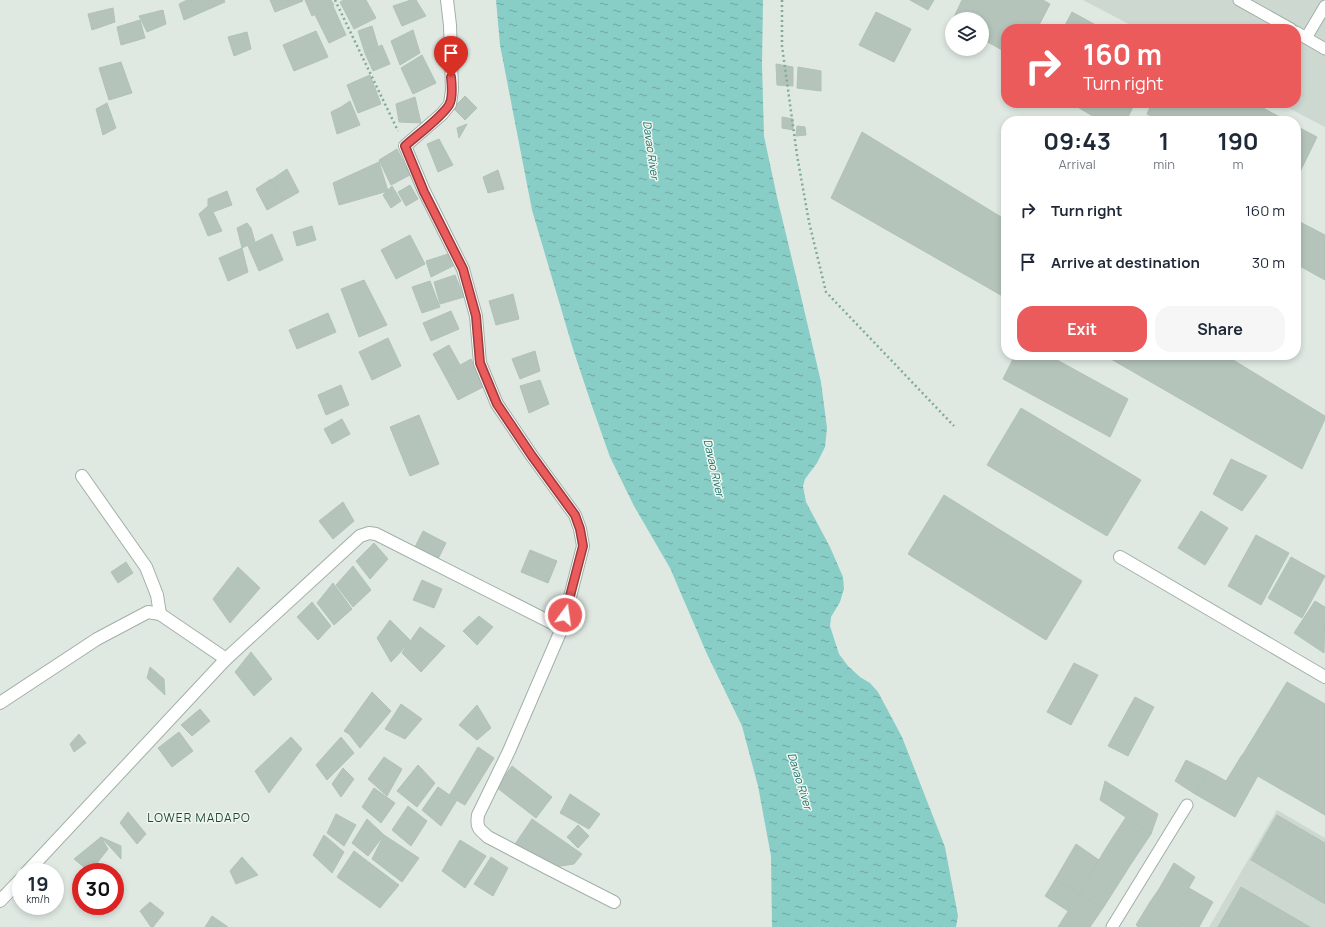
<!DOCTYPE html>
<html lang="en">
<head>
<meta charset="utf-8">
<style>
	body { margin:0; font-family:Manrope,sans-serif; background:#f6f6f7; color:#1f2937; height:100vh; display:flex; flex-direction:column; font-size:15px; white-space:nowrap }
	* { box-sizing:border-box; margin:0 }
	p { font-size:13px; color:#747a83 }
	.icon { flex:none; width:22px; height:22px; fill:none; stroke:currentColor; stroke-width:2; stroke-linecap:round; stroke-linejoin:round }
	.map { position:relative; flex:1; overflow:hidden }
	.panel { position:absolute; left:1001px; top:116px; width:300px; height:244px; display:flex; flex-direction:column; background:#fff; border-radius:16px; box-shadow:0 2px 6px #0003 }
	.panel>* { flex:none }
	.guide { position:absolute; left:1001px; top:24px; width:300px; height:84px; border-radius:16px; box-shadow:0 2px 6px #0003; background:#eb5b5c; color:#fff; overflow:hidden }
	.controls { position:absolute; left:945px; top:12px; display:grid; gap:8px }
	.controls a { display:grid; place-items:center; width:44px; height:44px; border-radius:50%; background:#fff; box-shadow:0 2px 6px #0003; font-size:20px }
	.speed { position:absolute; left:12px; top:863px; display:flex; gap:8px; font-size:20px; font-weight:700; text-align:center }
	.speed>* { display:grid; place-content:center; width:52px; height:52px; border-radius:50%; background:#fff; box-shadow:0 2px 6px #0003; line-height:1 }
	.speed small { font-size:10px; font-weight:400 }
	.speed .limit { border:6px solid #d22; background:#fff; color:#111 }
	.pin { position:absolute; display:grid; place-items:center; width:34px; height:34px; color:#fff; margin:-41px -17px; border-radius:50% 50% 50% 0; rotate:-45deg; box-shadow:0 0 4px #0007 }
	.pin .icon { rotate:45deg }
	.me { position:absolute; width:44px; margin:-22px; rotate:14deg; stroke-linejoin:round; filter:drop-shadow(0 0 3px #0008) }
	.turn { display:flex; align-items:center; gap:14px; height:84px; padding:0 16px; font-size:18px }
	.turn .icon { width:52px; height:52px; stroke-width:2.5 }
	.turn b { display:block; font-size:28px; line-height:34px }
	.eta { display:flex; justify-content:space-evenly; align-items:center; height:68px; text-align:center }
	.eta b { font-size:24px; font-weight:700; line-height:28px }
	.primary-button { display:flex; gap:8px; margin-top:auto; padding:8px 16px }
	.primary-button a { flex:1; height:46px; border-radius:16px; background:#eb5b5c; color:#fff; font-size:16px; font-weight:700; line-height:46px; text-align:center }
	.primary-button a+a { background:#f6f6f7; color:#1f2937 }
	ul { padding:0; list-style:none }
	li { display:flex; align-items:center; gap:12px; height:52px; padding:0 16px }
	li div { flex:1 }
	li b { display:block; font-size:15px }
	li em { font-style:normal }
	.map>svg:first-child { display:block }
</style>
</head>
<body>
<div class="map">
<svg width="1325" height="927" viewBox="0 0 1325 927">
	<defs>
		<pattern id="water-ripples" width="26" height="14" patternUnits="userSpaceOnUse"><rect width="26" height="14" fill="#88cdc6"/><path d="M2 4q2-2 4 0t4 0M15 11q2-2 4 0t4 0" fill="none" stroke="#6fa7a1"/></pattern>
	</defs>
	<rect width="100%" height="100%" fill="#dfe9e2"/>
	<g fill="#cdd9d0">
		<polygon points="1083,0 1325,0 1325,127 1279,103 1296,103 1296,29 1138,29"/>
		<polygon points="1277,810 1325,838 1325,927 1209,927"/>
	</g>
	<polygon fill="url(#water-ripples)" points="496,0 763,0 762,65 764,136 777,197 803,305 821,382 827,428 825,447 817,463 805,479 803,486 806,502 830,547 843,577 844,589 840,602 831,617 830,626 839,654 848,666 860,677 870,683 878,692 902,737 945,847 958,916 956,927 772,927 771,856 758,786 742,726 707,654 670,568 634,506 610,457 592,406 573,349 532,210 500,45"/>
	<g fill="#b4c4ba" stroke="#b1c2b7">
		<polygon points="187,0 224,0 225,2 184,20 179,4"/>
		<polygon points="270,0 302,0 303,1 275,12"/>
		<polygon points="305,0 331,0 334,5 312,16"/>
		<polygon points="344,0 366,0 376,18 354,29 340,2"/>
		<polygon points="411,0 416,0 426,16 402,26 393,6"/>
		<polygon points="910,0 934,0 928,10"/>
		<polygon points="962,0 1043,0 1050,4 1037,29 1006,29 1006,52 982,39 982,19 953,19"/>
		<polygon points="333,6 346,35 329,43 315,15"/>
		<polygon points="113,8 115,22 92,30 88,14"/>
		<polygon points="163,10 166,24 147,32 139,16"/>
		<polygon points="876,12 911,29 894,62 859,45"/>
		<polygon points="1072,12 1103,29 1063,29"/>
		<polygon points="140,20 145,38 121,45 117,27"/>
		<polygon points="372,26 378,46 365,53 358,31"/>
		<polygon points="413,30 420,53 400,65 391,41"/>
		<polygon points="316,31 328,57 294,71 283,45"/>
		<polygon points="247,32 251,49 234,56 228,37"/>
		<polygon points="382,45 390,64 373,71 365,53"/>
		<polygon points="422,55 436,83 413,94 401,68"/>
		<polygon points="121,62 132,93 109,100 99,68"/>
		<polygon points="776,64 793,67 793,86 777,85"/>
		<polygon points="798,67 821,71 821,91 797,88"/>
		<polygon points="370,75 381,104 358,113 347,85"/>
		<polygon points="465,96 477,108 465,120 453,108"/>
		<polygon points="415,97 421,123 399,122 396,104"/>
		<polygon points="350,101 360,125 337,134 331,112 341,107"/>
		<polygon points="107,103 116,128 103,135 96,109"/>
		<polygon points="1071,103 1135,103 1126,121 1101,121"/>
		<polygon points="1152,103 1254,103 1287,121 1162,121 1147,114"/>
		<polygon points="782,117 793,119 793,130 782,128"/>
		<polygon points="467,124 459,138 457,128"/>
		<polygon points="797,126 805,127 806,135 796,136"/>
		<polygon points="1296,126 1317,137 1296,180"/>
		<polygon points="862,132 1006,220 1006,298 831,198"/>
		<polygon points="439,139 453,165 438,172 427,144"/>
		<polygon points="397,149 410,175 391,185 379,160"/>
		<polygon points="379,162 388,191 339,205 333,183"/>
		<polygon points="287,169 299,192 283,201 271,180"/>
		<polygon points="498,170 504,189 488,193 483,177"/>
		<polygon points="271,179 283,201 267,210 256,189"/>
		<polygon points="410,185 418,199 406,206 398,192"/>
		<polygon points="392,186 401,201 391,208 383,195"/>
		<polygon points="227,191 232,205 213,212 222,231 208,236 199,214 208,206 208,199"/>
		<polygon points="1296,220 1325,235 1325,280 1296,264"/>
		<polygon points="247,223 251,228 255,242 242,248 237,228"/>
		<polygon points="312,226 316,240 297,246 293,232"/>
		<polygon points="272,234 283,260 259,271 248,246"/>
		<polygon points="410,235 425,264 396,279 381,250"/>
		<polygon points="242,248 248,272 228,281 219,258"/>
		<polygon points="448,254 453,266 431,277 426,261"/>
		<polygon points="455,275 464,297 440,304 434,282"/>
		<polygon points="364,280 387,325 359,337 341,289"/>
		<polygon points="430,281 440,307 422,313 412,287"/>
		<polygon points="513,294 519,319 496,325 489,301"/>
		<polygon points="451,311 459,329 431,341 423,323"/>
		<polygon points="328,313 336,332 297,349 289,330"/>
		<polygon points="388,338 401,366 372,380 359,352"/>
		<polygon points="449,345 460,365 444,374 433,354"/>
		<polygon points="535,351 540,371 520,379 512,359"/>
		<polygon points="1015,355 1048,355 1128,399 1110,437 1003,379"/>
		<polygon points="1104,355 1225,355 1325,416 1325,419 1302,469"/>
		<polygon points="471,359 485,386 458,400 444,374"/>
		<polygon points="540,380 549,404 529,413 520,386"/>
		<polygon points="341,385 349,405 326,415 318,395"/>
		<polygon points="1021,408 1141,480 1107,536 987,465"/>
		<polygon points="419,415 439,464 410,476 390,427"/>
		<polygon points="342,419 350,434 332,444 324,429"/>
		<polygon points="1231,459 1267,476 1242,511 1213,494"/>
		<polygon points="944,495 1082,581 1046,640 908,554"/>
		<polygon points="343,502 354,521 333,539 319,521"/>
		<polygon points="1201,511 1228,528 1205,565 1178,548"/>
		<polygon points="423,531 446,543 437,561 414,549"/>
		<polygon points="1256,535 1289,553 1261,605 1228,586"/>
		<polygon points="374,543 388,559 370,579 356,561"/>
		<polygon points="530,550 557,561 548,583 521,572"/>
		<polygon points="1291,557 1325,576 1302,618 1268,598"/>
		<polygon points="126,562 133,573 118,583 111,572"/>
		<polygon points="353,566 371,590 353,607 336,585"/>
		<polygon points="238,567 260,588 230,623 213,599"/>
		<polygon points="422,580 442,589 434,608 413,600"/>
		<polygon points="333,583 352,609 334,625 317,603"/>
		<polygon points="1315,601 1325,607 1324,653 1294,633"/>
		<polygon points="312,602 331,626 318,640 297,617"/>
		<polygon points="479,616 493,627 477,645 463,631"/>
		<polygon points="390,620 411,641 391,662 377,638"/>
		<polygon points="420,627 445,646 421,672 402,653"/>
		<polygon points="251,652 272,679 254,696 235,672"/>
		<polygon points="1074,663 1098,675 1071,725 1047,712"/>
		<polygon points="150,667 164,679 165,695 147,678"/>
		<polygon points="1287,682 1325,704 1325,815 1237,764"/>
		<polygon points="372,692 391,711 360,748 349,734 344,731"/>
		<polygon points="1135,697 1154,707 1128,756 1108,746"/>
		<polygon points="401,704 422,719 405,739 385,729"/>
		<polygon points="477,705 491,728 477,740 459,725"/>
		<polygon points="200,709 210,721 192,736 181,725"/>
		<polygon points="179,732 193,751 172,767 158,748"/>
		<polygon points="79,734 86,743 74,752 70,744"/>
		<polygon points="291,737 302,749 269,793 255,771"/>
		<polygon points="341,737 354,753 327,780 316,765"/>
		<polygon points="478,747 494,758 465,805 449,796"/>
		<polygon points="1242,755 1260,772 1235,817 1195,794 1208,771 1226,781"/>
		<polygon points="384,757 402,769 387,796 368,779"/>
		<polygon points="1186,760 1208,771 1195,794 1175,781"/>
		<polygon points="418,765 435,783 417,807 397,791"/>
		<polygon points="512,766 552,797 536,818 496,787"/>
		<polygon points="343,768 354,779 341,797 332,784"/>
		<polygon points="1105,781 1158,814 1151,834 1100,800"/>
		<polygon points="438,787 457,800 441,826 422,810"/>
		<polygon points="374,788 395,803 381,823 362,807"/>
		<polygon points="570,794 600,814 589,829 560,813"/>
		<polygon points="408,806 427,821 411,846 392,830"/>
		<polygon points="128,812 146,834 137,844 120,823"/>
		<polygon points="336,814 356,825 344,846 327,833"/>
		<polygon points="1277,815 1325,843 1325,904 1251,860"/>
		<polygon points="1126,817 1151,834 1131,864 1106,848"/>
		<polygon points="367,819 384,835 368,856 352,843"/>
		<polygon points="532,819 582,854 574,864 548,868 513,847"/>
		<polygon points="578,825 589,836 578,848 567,837"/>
		<polygon points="324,835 344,852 332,873 313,855"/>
		<polygon points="384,835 419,858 402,882 372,859"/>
		<polygon points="101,837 108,849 90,872 74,859"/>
		<polygon points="101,837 121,846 121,859"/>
		<polygon points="460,840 486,856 465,888 442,871"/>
		<polygon points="1076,844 1099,860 1079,894 1055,880"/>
		<polygon points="1106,848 1131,864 1103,908 1079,894"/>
		<polygon points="354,851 399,885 380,908 337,877"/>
		<polygon points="242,857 258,875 236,884 230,871"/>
		<polygon points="491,857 508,868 493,896 474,884"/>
		<polygon points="1174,863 1195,877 1180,903 1159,889"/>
		<polygon points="1055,880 1079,894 1068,911 1045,896"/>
		<polygon points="1241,887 1310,927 1218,927"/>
		<polygon points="1189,888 1213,902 1199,927 1187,927 1150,902 1159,889 1180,903"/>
		<polygon points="1079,894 1103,908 1090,927 1058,927"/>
		<polygon points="150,902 164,913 153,927 151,927 140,911"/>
		<polygon points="1150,902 1187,927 1139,927 1136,925"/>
		<polygon points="212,916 228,927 205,927"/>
	</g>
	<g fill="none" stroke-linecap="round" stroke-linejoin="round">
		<g stroke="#a2b0a8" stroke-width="13">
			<g id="lane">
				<polyline points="1239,0 1291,29"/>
				<polyline points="1296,32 1325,49"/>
				<polyline points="1306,38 1325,6"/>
				<polyline points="1112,927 1187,805"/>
			</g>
		</g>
		<g stroke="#a2b0a8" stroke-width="14">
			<g id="street">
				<path d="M447,0L450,25L452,90L450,104L442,114L405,146L424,191L463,269L476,316L480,363L497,404L532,456L575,515L580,529L583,546L562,628L509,751L478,815C476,828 479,829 488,837L551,870L614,902"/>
				<polyline points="82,476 146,567 157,595 160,614"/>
				<polyline points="1120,557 1325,677"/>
				<polyline points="0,703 97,639 148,612 160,614 226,659"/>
				<polyline points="27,872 226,659 360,536 369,533 376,534 562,628"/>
				<polyline points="0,901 21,879"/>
			</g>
		</g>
		<g stroke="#80ac93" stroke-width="2.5" stroke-dasharray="2 3" stroke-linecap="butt">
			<polyline points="335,0 398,131"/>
			<polyline points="782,0 782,46 797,155 809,222 826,292 954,426"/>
		</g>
		<use href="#lane" stroke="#fff" stroke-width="11"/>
		<use href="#street" stroke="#fff" stroke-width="12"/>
	</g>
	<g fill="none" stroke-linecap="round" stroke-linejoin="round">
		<g stroke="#993b3c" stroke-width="10">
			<path id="route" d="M451,77C452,86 453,98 449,105C441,118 417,135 405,146L424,192L463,269L476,316L480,363L497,404L532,456L575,515L580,529L583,546L565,615"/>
		</g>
		<use href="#route" stroke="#eb5b5c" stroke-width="7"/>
	</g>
	<g text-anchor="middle" stroke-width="3" stroke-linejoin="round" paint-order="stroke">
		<g font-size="11" font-style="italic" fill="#1e716a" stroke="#eff6f0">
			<text transform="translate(651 150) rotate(82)" y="4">Davao River</text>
			<text transform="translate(714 468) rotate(77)" y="4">Davao River</text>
			<text transform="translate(800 781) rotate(73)" y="4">Davao River</text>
		</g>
		<g font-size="12" letter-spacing="1" fill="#1e4934" stroke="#eff6f0">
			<text x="199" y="822">LOWER MADAPO</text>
		</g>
	</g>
</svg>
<div class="controls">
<a><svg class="icon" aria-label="layers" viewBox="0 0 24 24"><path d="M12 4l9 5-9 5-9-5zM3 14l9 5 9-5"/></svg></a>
</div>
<div class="speed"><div>19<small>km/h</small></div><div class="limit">30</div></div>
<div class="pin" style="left:451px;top:77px;background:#d93025"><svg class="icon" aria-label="arrive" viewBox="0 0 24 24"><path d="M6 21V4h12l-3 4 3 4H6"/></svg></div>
<svg class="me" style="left:565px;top:615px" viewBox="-20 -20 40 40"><circle r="17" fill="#eb5b5c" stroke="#fff" stroke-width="3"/><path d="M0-11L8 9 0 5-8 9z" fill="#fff"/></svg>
<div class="guide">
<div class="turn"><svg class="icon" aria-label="right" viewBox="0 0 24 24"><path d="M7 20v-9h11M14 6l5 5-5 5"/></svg><div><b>160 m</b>Turn right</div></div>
</div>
<section class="panel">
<div class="eta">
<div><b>09:43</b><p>Arrival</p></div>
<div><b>1</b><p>min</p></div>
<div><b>190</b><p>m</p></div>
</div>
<ul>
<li><svg class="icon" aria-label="right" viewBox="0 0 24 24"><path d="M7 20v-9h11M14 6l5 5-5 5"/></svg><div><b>Turn right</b></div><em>160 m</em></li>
<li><svg class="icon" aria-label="arrive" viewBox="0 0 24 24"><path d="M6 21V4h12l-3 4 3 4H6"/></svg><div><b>Arrive at destination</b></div><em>30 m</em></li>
</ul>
<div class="primary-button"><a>Exit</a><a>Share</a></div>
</section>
</div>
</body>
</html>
